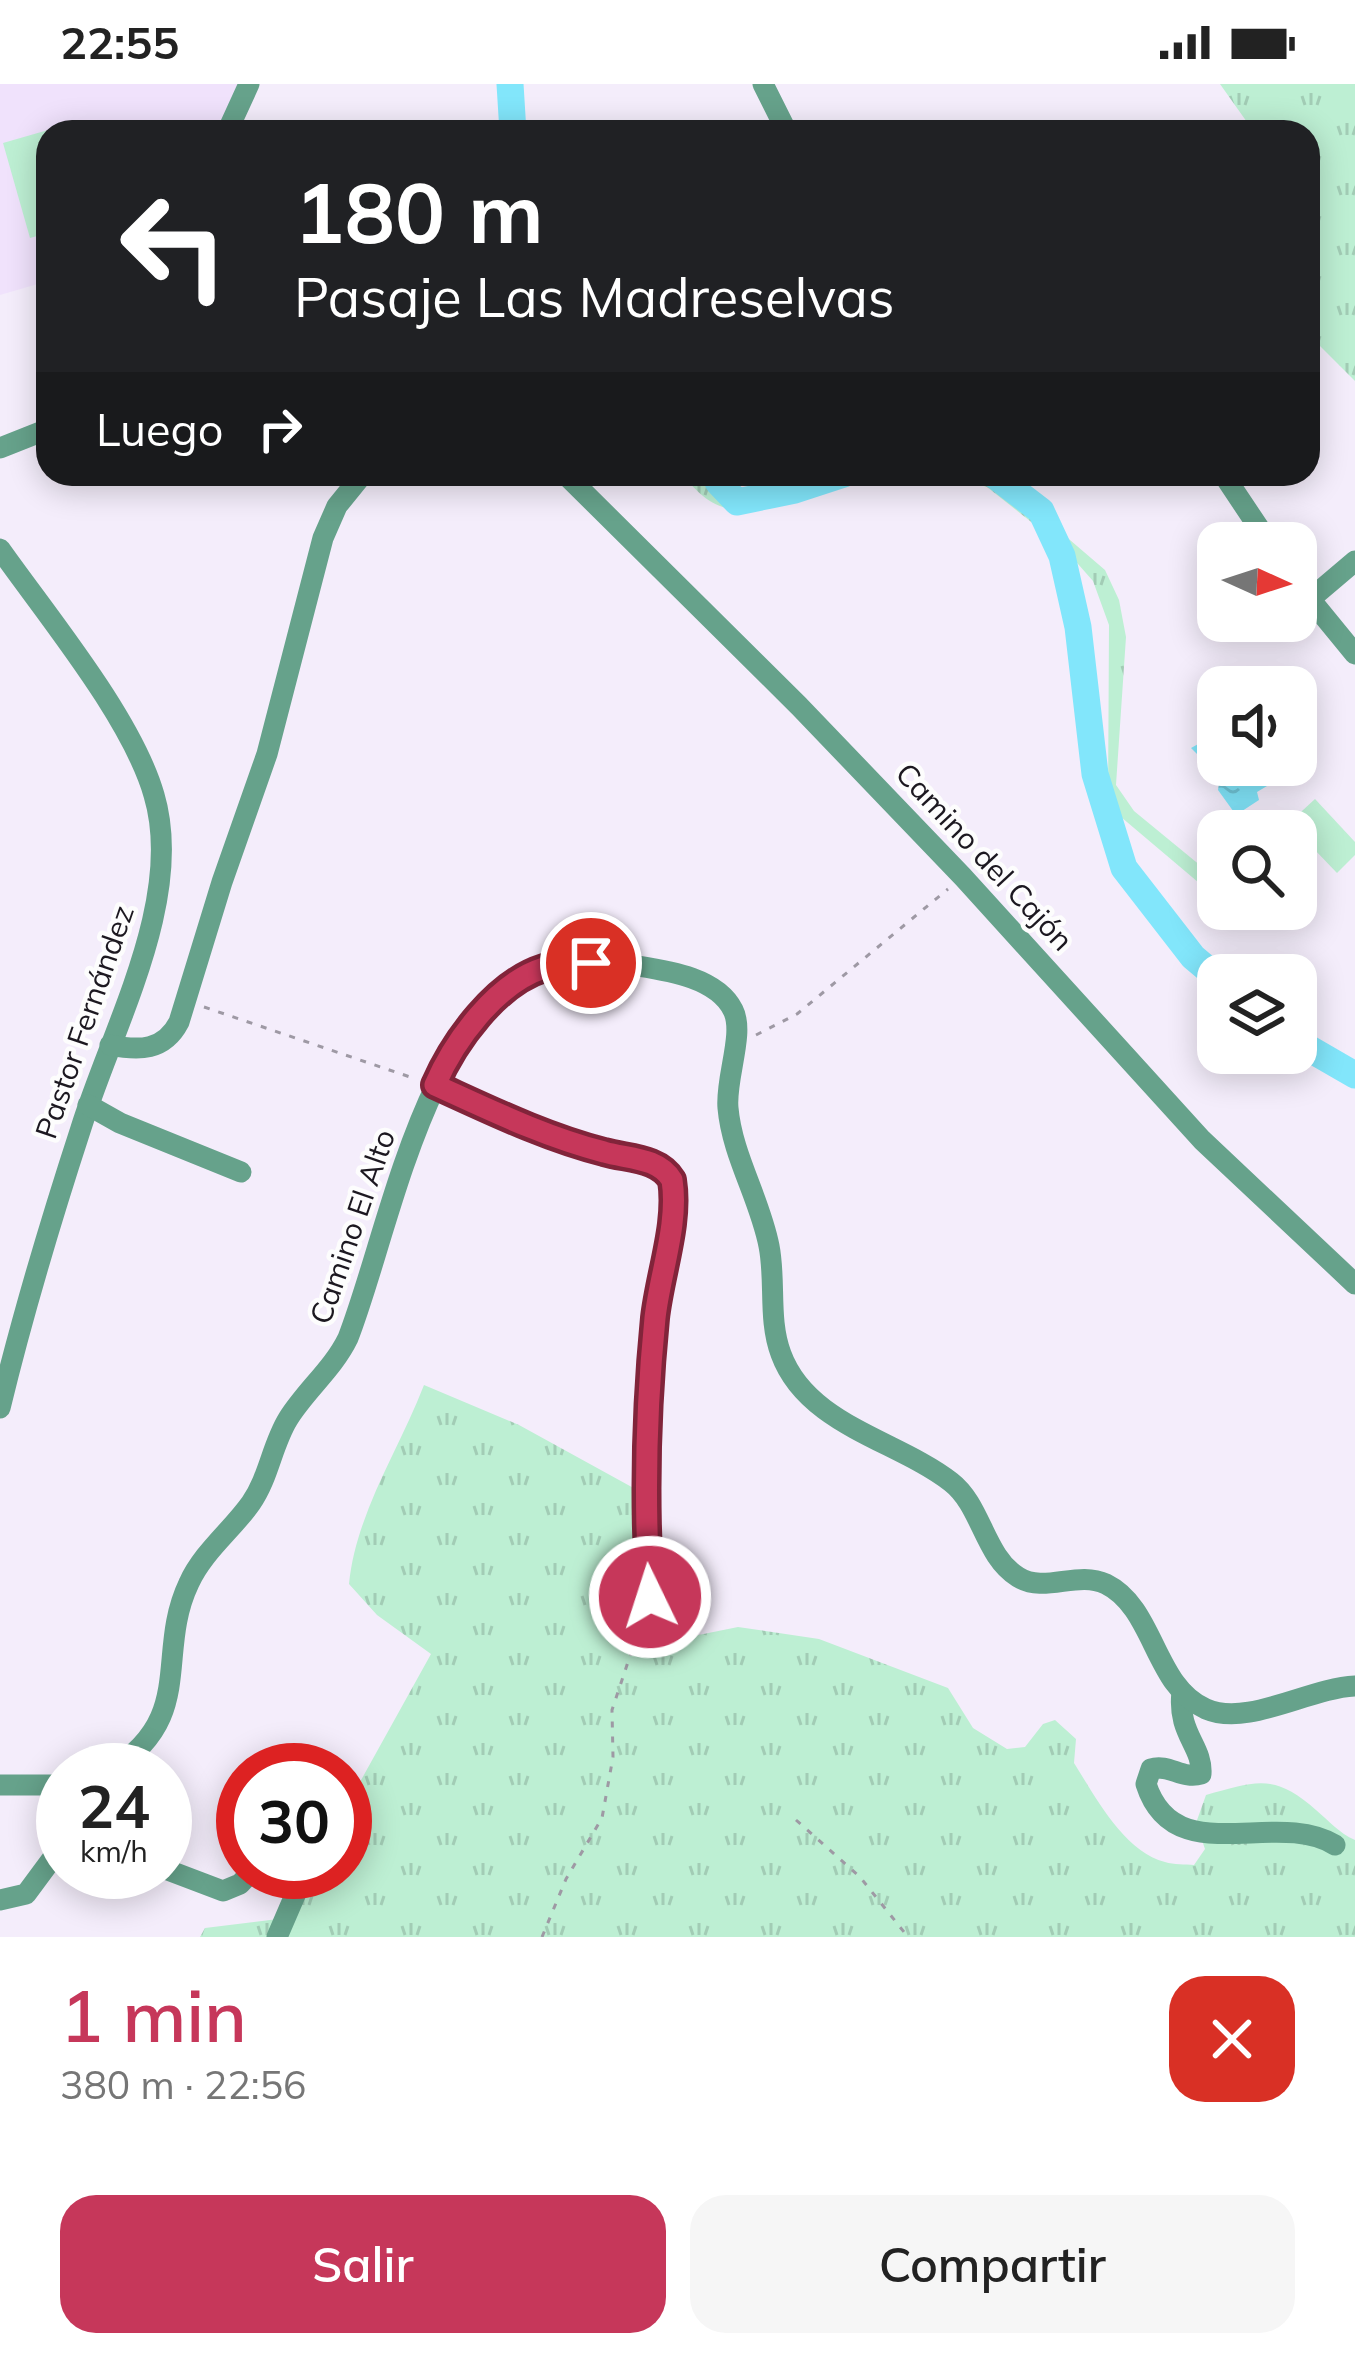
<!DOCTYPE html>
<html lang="es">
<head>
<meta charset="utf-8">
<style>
	body { margin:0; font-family:Mulish,sans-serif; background:#f6f6f6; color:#222; height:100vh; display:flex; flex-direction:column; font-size:45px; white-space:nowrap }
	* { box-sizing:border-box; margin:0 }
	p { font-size:39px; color:#767676 }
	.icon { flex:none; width:66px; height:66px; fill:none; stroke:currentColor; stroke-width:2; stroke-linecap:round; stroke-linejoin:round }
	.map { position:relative; height:1853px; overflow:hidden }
	.panel { display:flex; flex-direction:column; background:#fff; flex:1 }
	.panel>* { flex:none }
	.hud { position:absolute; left:36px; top:36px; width:1284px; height:366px; border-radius:36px; box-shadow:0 6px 30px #0003; background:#202124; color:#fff; overflow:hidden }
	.needle { width:78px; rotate:93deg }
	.fabs { position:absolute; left:1197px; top:438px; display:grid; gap:24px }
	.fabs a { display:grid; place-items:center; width:120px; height:120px; border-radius:24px; background:#fff; box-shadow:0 6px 30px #0003; font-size:60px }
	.speed { position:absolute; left:36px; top:1659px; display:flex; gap:24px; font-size:60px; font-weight:700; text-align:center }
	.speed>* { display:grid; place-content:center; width:156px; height:156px; border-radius:50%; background:#fff; box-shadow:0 6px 30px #0003; line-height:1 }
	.speed small { font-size:30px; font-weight:400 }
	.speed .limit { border:18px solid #d22; background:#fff; color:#111 }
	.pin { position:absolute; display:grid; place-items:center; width:102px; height:102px; color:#fff; margin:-51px; border:6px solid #fff; border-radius:50%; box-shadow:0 3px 12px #0007 }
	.me { position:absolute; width:132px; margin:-66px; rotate:356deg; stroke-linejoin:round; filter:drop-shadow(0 0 9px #0008) }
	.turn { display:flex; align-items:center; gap:42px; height:252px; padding:0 60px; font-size:54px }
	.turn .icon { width:156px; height:156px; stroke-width:2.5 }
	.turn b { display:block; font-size:84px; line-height:102px }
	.then { display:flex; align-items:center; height:114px; padding:0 60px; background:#0003; gap:24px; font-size:45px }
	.round { display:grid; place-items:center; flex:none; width:126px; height:126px; border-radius:36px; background:#f6f6f6 }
	.head { display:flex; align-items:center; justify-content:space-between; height:204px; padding:0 60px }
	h1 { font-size:72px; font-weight:600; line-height:90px; color:#c6375a }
	.primary-button { display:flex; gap:24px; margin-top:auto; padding:24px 60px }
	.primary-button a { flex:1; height:138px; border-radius:36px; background:#c6375a; color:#fff; font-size:48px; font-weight:600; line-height:138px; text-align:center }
	.primary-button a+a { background:#f6f6f6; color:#222 }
	.status { display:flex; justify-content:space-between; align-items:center; height:84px; padding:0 60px; background:#fff; direction:ltr }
	.status svg { height:33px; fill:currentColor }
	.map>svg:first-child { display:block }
</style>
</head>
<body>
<div class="status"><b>22:55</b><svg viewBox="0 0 49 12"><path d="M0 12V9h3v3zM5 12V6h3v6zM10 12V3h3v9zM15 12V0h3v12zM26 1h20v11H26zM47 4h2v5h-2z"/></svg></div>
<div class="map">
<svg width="1355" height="1853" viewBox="0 0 1355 1853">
	<defs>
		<pattern id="grass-tufts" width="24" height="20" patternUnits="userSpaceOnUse" patternTransform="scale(3)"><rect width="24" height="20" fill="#bdefd3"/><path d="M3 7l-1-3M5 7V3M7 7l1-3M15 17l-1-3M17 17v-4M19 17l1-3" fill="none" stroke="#a2ccb5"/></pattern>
		<pattern id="water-ripples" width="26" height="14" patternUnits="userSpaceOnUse" patternTransform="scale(3)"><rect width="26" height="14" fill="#82e6fb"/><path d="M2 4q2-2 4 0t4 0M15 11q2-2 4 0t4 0" fill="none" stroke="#70c5d7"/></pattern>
	</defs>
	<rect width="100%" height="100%" fill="#f4edfb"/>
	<polygon fill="#f0e2fc" points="0,0 249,0 225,48 48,48 48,197 0,211"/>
	<g fill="url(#grass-tufts)">
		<polygon points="1220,0 1355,0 1355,297 1308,250 1308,48 1254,48"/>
		<path d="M683,390H702C743,439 779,396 825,390C847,387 871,390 893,390C881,391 867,391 855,394C793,407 733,462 683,390Z"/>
		<polygon points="943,390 993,390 1105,486 1119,516 1126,553 1116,701 1134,727 1218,796 1218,815 1108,722 1109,541 1093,497 1063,463 987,403"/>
		<path d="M424,1301L519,1341L639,1407L647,1555L669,1557L738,1543L819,1555L948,1604L973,1644L1007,1665L1025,1663L1043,1640L1055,1636L1076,1655L1074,1679C1095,1712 1124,1768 1165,1778C1174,1781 1185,1780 1194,1781L1205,1765L1196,1739L1206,1711C1256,1697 1275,1689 1316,1726C1329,1737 1339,1749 1355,1756V1853H200L205,1844L286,1834L311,1788H345V1725L431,1570L377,1531L349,1500C356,1429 399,1366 424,1301Z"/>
	</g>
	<g fill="#bdefd3">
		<polygon points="62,42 63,48 48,48 48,149 30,154 3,59"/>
		<polygon points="1315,715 1355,758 1355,771 1337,789 1289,739"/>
	</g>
	<polygon fill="url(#water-ripples)" points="1218,649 1218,681 1274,681 1282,693 1257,708 1259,716 1236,731 1218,706 1220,693 1191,664"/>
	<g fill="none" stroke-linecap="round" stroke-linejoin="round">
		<g stroke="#82e6fb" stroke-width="27">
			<polyline points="510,0 513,48"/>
			<polyline points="716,390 718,398 737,418 795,406 844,390"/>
			<polyline points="993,390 1041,427 1062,472 1078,543 1095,690 1124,784 1193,873 1218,894"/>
			<polyline points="1296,957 1355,991"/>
		</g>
		<g stroke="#9e99a4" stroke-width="3" stroke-dasharray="6 9" stroke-linecap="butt">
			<polyline points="204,923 416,995"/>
			<polyline points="756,951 797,930 948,805"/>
			<polyline points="796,1736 860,1793 908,1853"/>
			<polyline points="542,1853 566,1795 602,1734 613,1673 612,1626 643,1533"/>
		</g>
		<g stroke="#66a28b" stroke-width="21">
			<polyline points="763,0 787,48"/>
			<polyline points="227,48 249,0"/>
			<polyline points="0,364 48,345"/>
			<polyline points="565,390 799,622 963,793 1202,1056 1355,1200"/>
			<polyline points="1223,390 1269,459"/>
			<path d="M0,465C48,533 132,634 154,711C185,815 112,944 81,1044C51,1136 23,1229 0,1324"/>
			<polyline points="1296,498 1355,570"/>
			<polyline points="1309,516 1355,477"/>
			<path d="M110,961C139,967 164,967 179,938L222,798L267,670L323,454L337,422L363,390"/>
			<path d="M435,1001C490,1026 545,1053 604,1069C628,1075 658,1073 672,1095C679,1140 660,1189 655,1234C646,1325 644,1421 650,1513"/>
			<polyline points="88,1021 120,1039 241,1088"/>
			<path d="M1182,1608C1177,1650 1203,1662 1201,1690C1183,1696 1168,1679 1151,1685L1146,1700C1174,1788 1275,1724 1335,1761"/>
			<path d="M111,1686C197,1633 155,1570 189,1499C203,1468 232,1446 251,1419C269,1393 272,1361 288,1335C306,1306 333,1285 348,1254C389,1149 424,933 539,886C569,874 606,878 637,882C669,887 717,894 733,926C745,949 725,995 728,1024C732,1071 760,1115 769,1162C776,1197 768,1236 781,1270C807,1341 897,1356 951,1398C982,1422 984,1472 1018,1493C1045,1510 1077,1486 1106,1500C1155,1524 1154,1603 1206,1625C1248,1643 1309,1604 1355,1602"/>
			<polyline points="0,1701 63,1701"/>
			<polyline points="165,1785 223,1807 240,1800 251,1788"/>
			<polyline points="0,1816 26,1810 63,1760"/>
			<polyline points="277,1853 305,1788"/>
		</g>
	</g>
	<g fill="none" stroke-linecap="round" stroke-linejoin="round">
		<g stroke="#81243a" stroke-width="30">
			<path id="route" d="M591,879C575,879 559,879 544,884C496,899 454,957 435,1001C490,1026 545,1053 604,1068C628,1075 658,1073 672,1096C679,1140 660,1189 655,1234C646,1325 644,1421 650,1513"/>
		</g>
		<use href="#route" stroke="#c6375a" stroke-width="21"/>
	</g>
	<g text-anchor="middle" stroke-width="9" stroke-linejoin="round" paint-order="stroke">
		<g font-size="30" fill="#1c1820" stroke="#fdfdfd">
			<text transform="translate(984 773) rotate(47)" y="10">Camino del Cajón</text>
			<text transform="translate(85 938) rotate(-71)" y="10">Pastor Fernández</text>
			<text transform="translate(353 1143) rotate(-71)" y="10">Camino El Alto</text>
		</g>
	</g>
</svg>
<div class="fabs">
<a><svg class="needle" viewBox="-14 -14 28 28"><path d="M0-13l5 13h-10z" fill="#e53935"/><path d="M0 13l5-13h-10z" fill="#767676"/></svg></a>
<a><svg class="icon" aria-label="sound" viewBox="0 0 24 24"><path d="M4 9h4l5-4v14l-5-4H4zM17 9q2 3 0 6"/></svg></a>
<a><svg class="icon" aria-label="search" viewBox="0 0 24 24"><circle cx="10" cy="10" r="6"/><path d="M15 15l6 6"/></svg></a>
<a><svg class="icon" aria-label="layers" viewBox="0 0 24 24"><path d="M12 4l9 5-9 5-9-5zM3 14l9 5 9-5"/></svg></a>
</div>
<div class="speed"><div>24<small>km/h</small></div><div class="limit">30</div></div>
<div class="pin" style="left:591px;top:879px;background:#d93025"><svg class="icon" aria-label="arrive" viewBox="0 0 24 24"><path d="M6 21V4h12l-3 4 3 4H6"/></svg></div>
<svg class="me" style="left:650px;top:1513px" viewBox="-20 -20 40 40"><circle r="17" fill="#c6375a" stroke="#fff" stroke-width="3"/><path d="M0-11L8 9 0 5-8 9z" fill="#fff"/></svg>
<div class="hud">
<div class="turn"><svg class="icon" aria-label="left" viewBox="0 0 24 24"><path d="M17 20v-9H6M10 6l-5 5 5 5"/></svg><div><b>180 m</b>Pasaje Las Madreselvas</div></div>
<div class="then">Luego<svg class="icon" aria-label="right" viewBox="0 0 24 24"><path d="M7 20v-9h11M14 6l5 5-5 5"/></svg></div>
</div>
</div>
<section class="panel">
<div class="head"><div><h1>1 min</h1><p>380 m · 22:56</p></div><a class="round" style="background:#d93025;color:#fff"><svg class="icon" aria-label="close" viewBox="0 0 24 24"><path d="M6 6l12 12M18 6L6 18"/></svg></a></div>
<div class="primary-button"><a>Salir</a><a>Compartir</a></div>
</section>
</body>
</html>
